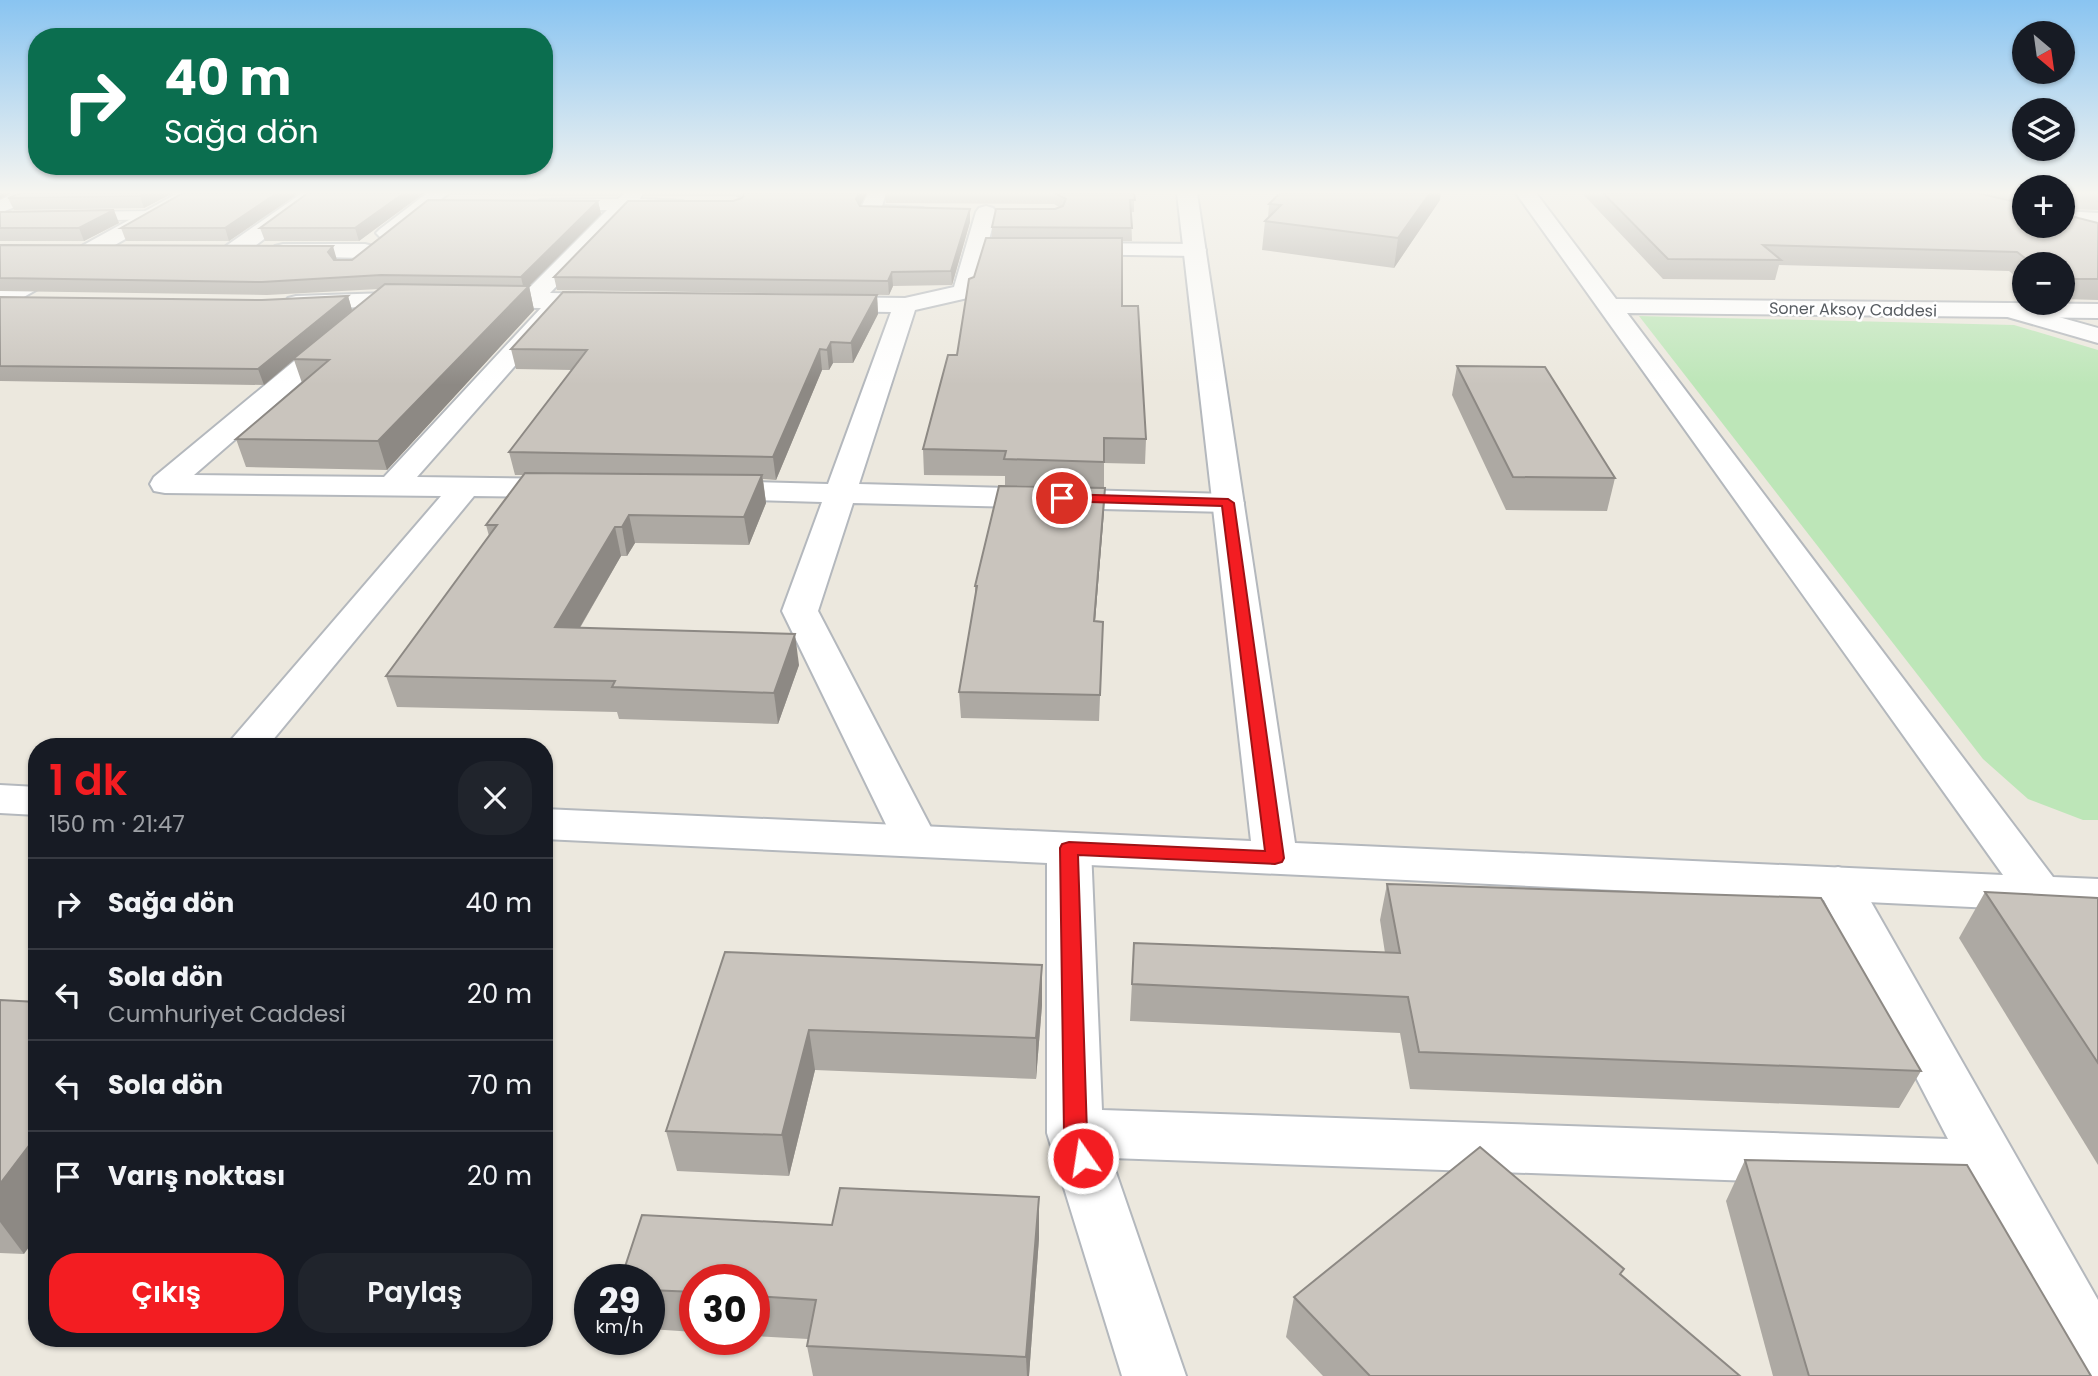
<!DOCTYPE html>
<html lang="tr">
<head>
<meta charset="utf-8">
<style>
	body { margin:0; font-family:Poppins,sans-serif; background:#20242c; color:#f1f3f6; height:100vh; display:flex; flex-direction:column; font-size:26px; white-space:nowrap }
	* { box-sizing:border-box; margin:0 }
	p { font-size:23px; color:#9ea1a6 }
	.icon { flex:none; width:38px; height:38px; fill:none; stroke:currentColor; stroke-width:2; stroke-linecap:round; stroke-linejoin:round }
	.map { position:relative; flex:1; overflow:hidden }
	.drawer { position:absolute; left:28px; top:738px; width:525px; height:609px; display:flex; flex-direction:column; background:#171b24; border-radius:28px; box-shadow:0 2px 5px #0004 }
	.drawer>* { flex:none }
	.hud { position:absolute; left:28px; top:28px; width:525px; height:147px; border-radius:28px; box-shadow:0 2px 5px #0004; background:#0b6e4f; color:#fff; overflow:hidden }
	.needle { width:46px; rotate:151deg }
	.tools { position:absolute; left:2012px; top:21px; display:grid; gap:14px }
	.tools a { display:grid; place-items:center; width:63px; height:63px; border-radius:50%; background:#171b24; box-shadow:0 2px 5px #0004; font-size:35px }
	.speed { position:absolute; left:574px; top:1264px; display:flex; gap:14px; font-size:35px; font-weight:700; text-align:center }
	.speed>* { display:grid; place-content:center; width:91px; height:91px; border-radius:50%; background:#171b24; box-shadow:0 2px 5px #0004; line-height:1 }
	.speed small { font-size:18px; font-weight:400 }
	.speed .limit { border:10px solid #d22; background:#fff; color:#111 }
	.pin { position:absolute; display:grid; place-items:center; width:60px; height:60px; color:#fff; margin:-30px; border:4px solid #fff; border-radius:50%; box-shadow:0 2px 7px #0007 }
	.me { position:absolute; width:77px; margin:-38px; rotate:347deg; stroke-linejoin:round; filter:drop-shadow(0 0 5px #0008) }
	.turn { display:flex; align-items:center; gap:24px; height:147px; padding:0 21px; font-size:32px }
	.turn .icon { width:91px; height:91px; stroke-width:2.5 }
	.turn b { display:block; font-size:49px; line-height:60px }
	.round { display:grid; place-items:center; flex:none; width:74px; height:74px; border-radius:28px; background:#20242c }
	.head { display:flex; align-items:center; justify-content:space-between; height:119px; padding:0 21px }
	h1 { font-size:42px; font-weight:600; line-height:52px; color:#f31d22 }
	.primary-button { display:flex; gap:14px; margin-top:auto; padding:14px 21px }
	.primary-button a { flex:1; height:80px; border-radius:28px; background:#f31d22; color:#fff; font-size:28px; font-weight:600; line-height:80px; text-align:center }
	.primary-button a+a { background:#20242c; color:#f1f3f6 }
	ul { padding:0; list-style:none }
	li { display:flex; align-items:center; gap:21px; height:91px; padding:0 21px; border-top:2px solid #363941 }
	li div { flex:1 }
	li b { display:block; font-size:26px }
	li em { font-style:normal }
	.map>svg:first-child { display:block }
</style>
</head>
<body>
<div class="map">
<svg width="2098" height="1376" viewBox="0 0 2098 1376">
	<rect width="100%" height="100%" fill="#ece8de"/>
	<polygon fill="#bde6b8" points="1639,316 2014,325 2098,350 2098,820 2083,820 2028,799 1983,759"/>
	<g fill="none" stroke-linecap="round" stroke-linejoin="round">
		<g stroke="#b4b8bd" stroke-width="3">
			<polygon id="service" points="150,211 156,213 158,216 156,219 0,223 0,213"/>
		</g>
		<g stroke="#b4b8bd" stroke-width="4">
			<g id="minor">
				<polygon points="16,193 42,193 39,197 0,213 0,200"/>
				<polygon points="178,193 202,193 199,197 8,306 0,308 0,291"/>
				<polygon points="302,193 324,193 242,256 226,256 223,251 226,246"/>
				<polygon points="427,193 449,193 394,237 380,237 376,233 380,229"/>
				<polygon points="624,193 643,193 640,199 683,201 686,205 683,209 676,211 629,211 550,293 607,294 615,296 619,301 615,306 556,308 560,313 557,318 417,477 564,479 575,481 579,488 575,495 564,497 474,496 267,747 225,747 441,496 165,493 154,491 150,484 154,477 328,333 337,330 346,333 350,338 346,343 194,475 384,477 541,308 481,307 473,305 469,300 473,295 524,293 607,210 547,210 540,208 537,204 540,200 618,199"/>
				<polygon points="868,193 886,193 882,206 923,208 926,212 923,216 916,218 862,216 859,212"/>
				<polygon points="986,206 993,208 996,212 976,292 972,297 915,310 859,484 1228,494 1239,496 1244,503 1239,510 1228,512 853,503 818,611 938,841 932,852 916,856 900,852 894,841 782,611 822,502 712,499 701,497 697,490 701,483 712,481 828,484 891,312 824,311 816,309 812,304 816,299 824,297 905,298 954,287 976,212 979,208"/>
				<polygon points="2063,211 2098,213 2098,225 2063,223"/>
				<polygon points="1071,243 1195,244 1203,245 1206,250 1203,255 1195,256 1063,254 1060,249 1063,244"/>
				<polygon points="283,244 365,244 373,246 376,251 373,256 365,258 275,256 272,251 275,246"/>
				<polygon points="418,292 426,294 430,299 426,304 296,310 288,308 284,303 288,298 296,296"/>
				<polygon points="2012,304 2098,328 2098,343 2004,316 2000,311 2004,306"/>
				<polygon points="1069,833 1085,837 1091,848 1102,1110 1948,1139 1815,883 1822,872 1838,867 1854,872 2098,1300 2098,1376 2071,1376 1974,1189 1111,1158 1186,1376 1122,1376 1047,1133 1047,848 1053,837"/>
			</g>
		</g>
		<g stroke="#b4b8bd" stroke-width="4">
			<g id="tertiary">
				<polygon points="1177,193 1197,193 1295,843 2003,875 1516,193 1536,193 1616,299 2098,304 2098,318 1627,313 2053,877 2098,879 2098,913 544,839 544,809 1251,841"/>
				<polygon points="0,785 37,787 37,815 0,813"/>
			</g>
		</g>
		<use href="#service" fill="#fff" fill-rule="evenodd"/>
		<use href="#minor" fill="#fff" fill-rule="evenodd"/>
		<use href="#tertiary" fill="#fff" fill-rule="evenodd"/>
	</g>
	<g fill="#ada9a3">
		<polygon points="21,193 173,193 144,208 14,210 8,198"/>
		<polygon points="183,193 299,193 229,241 126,241 121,228"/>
		<polygon points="424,193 359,241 265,241 260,228"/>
		<polygon points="449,193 621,193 617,196 450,195"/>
		<polygon points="643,193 867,193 860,206 970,222 952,285 893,286 889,295 557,290 554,277 741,198 734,196 644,196"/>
		<polygon points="885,193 1134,193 1134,212 1131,212 1132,241 1122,241 1122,306 1146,439 1145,464 1104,463 1104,488 1005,485 1005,476 924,475 923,449 957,355 974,277 992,238 992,227 1059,207 1054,204 886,203"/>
		<polygon points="1582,193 2025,193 2025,226 2063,193 2098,193 2098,210 2067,209 2064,214 2098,223 2098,300 2063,299 2063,264 2025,264 2025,284 2009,271 1779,265 1775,280 1663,279"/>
		<polygon points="1440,200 1394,268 1262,250 1265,221 1268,218 1269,204"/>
		<polygon points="598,201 601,214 529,286 534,310 387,470 246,467 236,439 302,383 294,360 264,385 0,381 0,297 262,300 348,296 352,310 379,289 267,295 0,291 0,245 352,260"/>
		<polygon points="0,212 119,223 84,241 0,241"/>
		<polygon points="877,295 878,314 853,363 833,363 829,370 822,370 776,480 763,479 766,503 749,545 635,543 627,556 621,556 580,628 799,665 778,724 619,719 617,712 397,707 386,676 489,536 486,525 523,475 515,475 509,452 572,370 516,369 511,349"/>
		<polygon points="1457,366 1615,478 1607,511 1506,510 1452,395"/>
		<polygon points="1105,488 1104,511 1095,621 1103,622 1099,721 961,718 959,692 975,600 975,586"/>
		<polygon points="1387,884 1921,1071 1899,1108 1410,1089 1400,1033 1130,1021 1134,943 1385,953 1380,920"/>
		<polygon points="1985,892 2098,898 2098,1165 1959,938"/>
		<polygon points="725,952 1042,965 1042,1005 1036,1079 815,1070 789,1176 677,1171 666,1131"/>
		<polygon points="0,1000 24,1254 0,1253"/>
		<polygon points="1745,1160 2091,1376 1773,1376 1726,1201"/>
		<polygon points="1039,1197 1039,1238 1029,1376 813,1376 807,1346 808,1339 754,1336 754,1279 695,1279 695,1332 649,1329 649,1279"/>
		<polygon points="1622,1275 1740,1376 1323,1376 1286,1337 1294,1297"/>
	</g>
	<g fill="#8d8984">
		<polygon points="0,193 12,193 0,199"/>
		<polygon points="146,193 173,193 144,208 140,196"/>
		<polygon points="277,193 299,193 229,241 225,228"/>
		<polygon points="404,193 424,193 359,241 355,228"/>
		<polygon points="859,193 867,193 857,211 856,199"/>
		<polygon points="1430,193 1441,193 1440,200 1394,268 1398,238"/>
		<polygon points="2068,193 2070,193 2064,206 2068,205 2063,217 2063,204"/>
		<polygon points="598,201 601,214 529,286 534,310 387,470 378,441 524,290 521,277"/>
		<polygon points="970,209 970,222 952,285 951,271"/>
		<polygon points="114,210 119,223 84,241 79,228"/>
		<polygon points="333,246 337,260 332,266 328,252"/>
		<polygon points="892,272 893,286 889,295 888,281"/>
		<polygon points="877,295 878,314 853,363 851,343"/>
		<polygon points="348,296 352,310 264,385 258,369"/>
		<polygon points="831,342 833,363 829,370 827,350"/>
		<polygon points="820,349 822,370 776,480 773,457"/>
		<polygon points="762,475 766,503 749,545 744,517"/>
		<polygon points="1105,488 1104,511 1093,646 1094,621"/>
		<polygon points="629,515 635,543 627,556 622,527"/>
		<polygon points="615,527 621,556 562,658 555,627"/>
		<polygon points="795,634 799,665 778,724 774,693"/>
		<polygon points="1042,965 1042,1005 1036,1079 1036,1038"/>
		<polygon points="809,1030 815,1070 789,1176 782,1135"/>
		<polygon points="37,1135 37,1236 24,1254 0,1222 0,1184"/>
		<polygon points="1039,1197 1039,1238 1029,1376 1027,1376 1026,1357"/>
	</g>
	<g fill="#c9c4bd" stroke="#8d8984" stroke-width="2">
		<polygon points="21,193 146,193 140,196 8,198"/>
		<polygon points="183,193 277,193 225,228 121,228"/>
		<polygon points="308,193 404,193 355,228 260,228"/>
		<polygon points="745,193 859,193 856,199 860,206 970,209 951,271 892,272 888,281 554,277 628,201 733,201 742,198"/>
		<polygon points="1055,193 1134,193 1135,200 1130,200 1132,228 992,227 996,209 1055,209 1063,206 1066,199"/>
		<polygon points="1280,193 1430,193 1398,238 1265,221 1281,205 1269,204"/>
		<polygon points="1603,193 1977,193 2025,204 2025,226 2063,226 2063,214 2098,223 2098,279 2069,279 2063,277 2063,264 2033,264 2017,252 1763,245 1781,260 1668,259"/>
		<polygon points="2063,193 2068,193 2068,205 2063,206"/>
		<polygon points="428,200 598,201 521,277 381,275 262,282 0,278 0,245 333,246 328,252 334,260 352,260"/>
		<polygon points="114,210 79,228 0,228 0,212"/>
		<polygon points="986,238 1122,238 1122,306 1138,306 1146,439 1104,438 1104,462 1004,459 1006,451 923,449 948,355 957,355 969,279 974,277"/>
		<polygon points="385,284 529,286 378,441 236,439 329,360 293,359"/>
		<polygon points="563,292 877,295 851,343 831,342 827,350 820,349 773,457 509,452 587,350 511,349"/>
		<polygon points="348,296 258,369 0,366 0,297 262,300"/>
		<polygon points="1457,366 1545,367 1615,478 1513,477"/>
		<polygon points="525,473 762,475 744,517 629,515 622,527 615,527 555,627 795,634 774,693 612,687 615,681 386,676 497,525 486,525"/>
		<polygon points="999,486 1105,488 1094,621 1103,622 1100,695 959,692 977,586 975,586"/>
		<polygon points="1387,884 1821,898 1921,1071 1419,1052 1408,997 1132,984 1134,943 1400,953"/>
		<polygon points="1985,892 2098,898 2098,1063"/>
		<polygon points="725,952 1042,965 1036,1038 809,1030 782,1135 666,1131"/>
		<polygon points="0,1000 37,1002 37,1135 0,1184"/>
		<polygon points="1480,1147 1624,1269 1620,1274 1740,1376 1370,1376 1294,1297"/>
		<polygon points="1745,1160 1967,1165 2091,1376 1809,1376"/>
		<polygon points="840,1188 1039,1197 1026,1357 807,1346 816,1300 754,1296 754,1279 695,1279 695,1292 649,1290 649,1279 621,1279 642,1215 832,1225"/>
	</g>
	<linearGradient id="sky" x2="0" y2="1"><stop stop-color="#89c4f1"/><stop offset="0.5" stop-color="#f6f5f0"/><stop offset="1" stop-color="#f6f5f0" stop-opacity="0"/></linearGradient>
	<rect width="2098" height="385" fill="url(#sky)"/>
	<polygon fill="#f31d22" stroke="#9e1316" stroke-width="2" points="1062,494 1228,499 1234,503 1284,858 1282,862 1275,864 1078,855 1087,1133 1095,1158 1092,1165 1083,1168 1075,1165 1064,1133 1060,848 1062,844 1069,842 1265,851 1222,506 1057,501 1057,495"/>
	<g text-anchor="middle" stroke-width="5" stroke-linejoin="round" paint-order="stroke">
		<g font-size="16" fill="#575c61" stroke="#fff">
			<text transform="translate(1853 309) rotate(1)" y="6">Soner Aksoy Caddesi</text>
		</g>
	</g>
</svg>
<div class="tools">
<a><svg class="needle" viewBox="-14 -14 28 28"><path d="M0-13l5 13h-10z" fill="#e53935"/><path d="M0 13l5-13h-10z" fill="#9ea1a6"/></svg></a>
<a><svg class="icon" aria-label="layers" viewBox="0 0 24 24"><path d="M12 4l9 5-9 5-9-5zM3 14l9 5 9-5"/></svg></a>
<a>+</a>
<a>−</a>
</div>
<div class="speed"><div>29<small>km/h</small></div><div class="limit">30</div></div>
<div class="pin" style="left:1062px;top:498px;background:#d93025"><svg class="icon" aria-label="arrive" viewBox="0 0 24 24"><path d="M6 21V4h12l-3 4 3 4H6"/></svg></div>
<svg class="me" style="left:1083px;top:1158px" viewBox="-20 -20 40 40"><circle r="17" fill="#f31d22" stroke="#fff" stroke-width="3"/><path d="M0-11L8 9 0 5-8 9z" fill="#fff"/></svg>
<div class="hud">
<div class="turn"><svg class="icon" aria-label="right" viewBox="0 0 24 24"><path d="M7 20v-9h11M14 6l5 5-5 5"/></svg><div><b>40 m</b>Sağa dön</div></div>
</div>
<section class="drawer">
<div class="head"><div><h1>1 dk</h1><p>150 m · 21:47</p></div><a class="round"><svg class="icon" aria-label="close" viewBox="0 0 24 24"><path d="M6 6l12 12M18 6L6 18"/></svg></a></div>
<ul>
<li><svg class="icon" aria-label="right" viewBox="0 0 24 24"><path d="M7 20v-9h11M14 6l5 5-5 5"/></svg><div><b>Sağa dön</b></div><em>40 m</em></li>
<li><svg class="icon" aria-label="left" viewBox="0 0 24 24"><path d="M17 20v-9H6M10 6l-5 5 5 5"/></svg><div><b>Sola dön</b><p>Cumhuriyet Caddesi</p></div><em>20 m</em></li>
<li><svg class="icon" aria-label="left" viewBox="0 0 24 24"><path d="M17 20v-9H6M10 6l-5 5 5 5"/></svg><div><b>Sola dön</b></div><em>70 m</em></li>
<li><svg class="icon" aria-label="arrive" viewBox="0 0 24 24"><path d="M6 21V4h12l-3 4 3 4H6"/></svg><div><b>Varış noktası</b></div><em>20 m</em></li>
</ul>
<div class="primary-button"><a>Çıkış</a><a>Paylaş</a></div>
</section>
</div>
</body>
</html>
